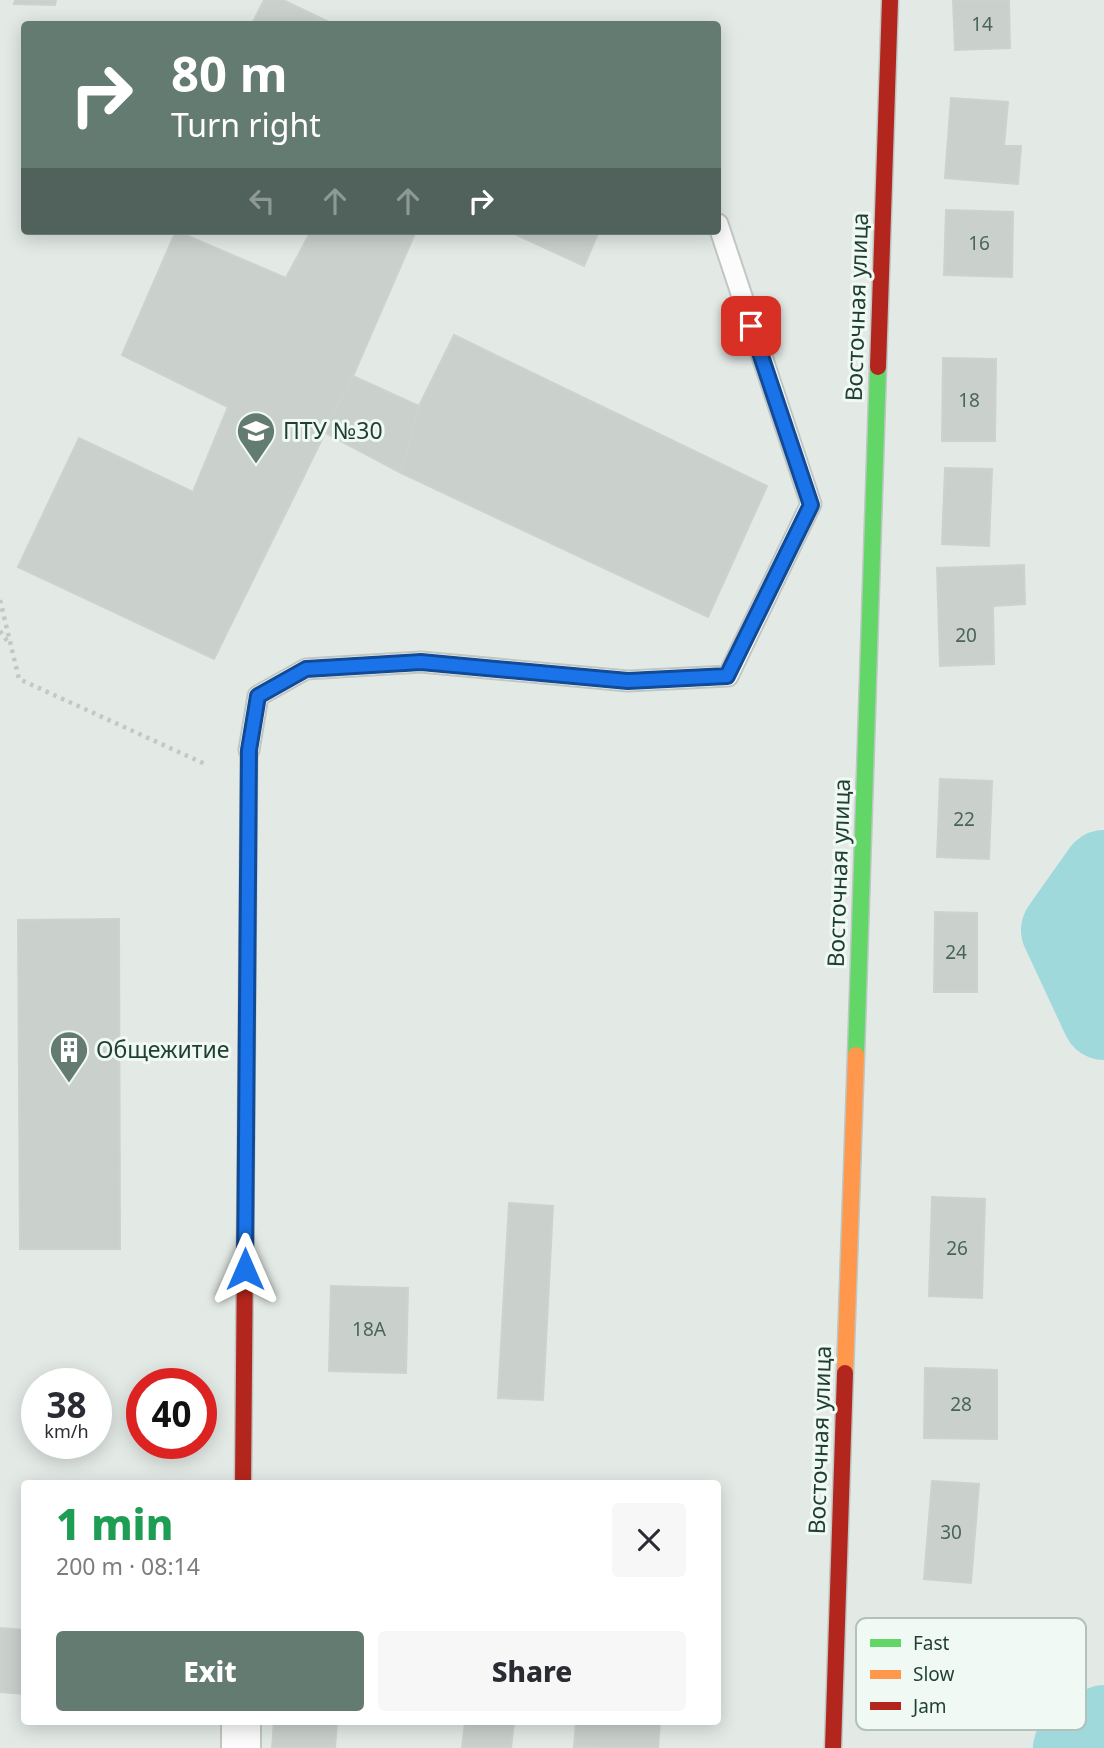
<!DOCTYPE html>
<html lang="en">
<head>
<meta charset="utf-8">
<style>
	body { margin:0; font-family:"Noto Sans",sans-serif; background:#f7f7f7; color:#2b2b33; height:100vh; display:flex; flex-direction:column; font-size:26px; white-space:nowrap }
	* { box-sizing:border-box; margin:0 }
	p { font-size:23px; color:#7c7c81 }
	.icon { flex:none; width:38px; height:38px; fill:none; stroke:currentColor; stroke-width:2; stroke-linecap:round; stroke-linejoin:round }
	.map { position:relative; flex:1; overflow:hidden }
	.side { position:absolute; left:21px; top:1480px; width:700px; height:245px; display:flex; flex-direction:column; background:#fff; border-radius:7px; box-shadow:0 4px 18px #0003 }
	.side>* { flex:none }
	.top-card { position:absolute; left:21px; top:21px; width:700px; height:214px; border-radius:7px; box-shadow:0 4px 18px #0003; background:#647b72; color:#fff; overflow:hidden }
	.speed { position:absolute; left:21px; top:1368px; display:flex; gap:14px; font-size:35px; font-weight:700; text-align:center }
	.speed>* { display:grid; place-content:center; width:91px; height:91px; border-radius:50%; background:#fff; box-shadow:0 4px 18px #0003; line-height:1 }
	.speed small { font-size:18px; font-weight:400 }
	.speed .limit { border:10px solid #d22; background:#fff; color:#111 }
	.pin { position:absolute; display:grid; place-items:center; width:60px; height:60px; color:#fff; margin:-30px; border-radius:14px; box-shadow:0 4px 10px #0006 }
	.me { position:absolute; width:77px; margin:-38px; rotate:0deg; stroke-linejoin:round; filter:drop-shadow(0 0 5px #0008) }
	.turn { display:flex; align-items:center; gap:24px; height:147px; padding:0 35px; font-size:32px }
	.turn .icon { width:91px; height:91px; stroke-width:2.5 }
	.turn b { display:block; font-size:49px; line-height:60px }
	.lanes { display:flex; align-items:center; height:66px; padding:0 35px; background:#0003; justify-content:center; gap:35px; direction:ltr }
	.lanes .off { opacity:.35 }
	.round { display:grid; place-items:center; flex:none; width:74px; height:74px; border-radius:7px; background:#f7f7f7 }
	.summary { display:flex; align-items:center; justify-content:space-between; height:119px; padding:0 35px }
	h1 { font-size:42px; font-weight:800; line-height:52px; color:#1e9e55 }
	.button { display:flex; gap:14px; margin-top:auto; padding:14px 35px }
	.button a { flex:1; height:80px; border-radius:7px; background:#647b72; color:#fff; font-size:28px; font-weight:800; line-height:80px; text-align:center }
	.button a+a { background:#f7f7f7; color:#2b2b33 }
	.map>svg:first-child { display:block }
</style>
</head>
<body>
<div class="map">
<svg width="1104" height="1748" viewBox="0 0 1104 1748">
	<rect width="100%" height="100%" fill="#e3eae6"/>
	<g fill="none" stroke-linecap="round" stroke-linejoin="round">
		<g stroke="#9fd9dc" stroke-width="84">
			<polyline points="1104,872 1063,930 1104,1018"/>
			<polyline points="1075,1748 1104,1727"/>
		</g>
	</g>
	<g fill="#cad1cd" stroke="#ccd3cf" stroke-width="2">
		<polygon points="15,0 56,0 55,5 14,4"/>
		<polygon points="264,0 283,0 333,24 252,24"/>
		<polygon points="953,0 1009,0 1010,48 955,50"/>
		<polygon points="951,98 1008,102 1004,146 1021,146 1018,184 945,178"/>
		<polygon points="946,210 1013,212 1012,277 944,275"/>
		<polygon points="176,231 286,278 311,231 416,231 353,376 214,659 18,567 79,438 193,492 228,407 122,355"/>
		<polygon points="508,231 599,231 584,266"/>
		<polygon points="454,335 767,486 708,617 401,473 419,406"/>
		<polygon points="943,358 996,359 995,441 942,441"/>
		<polygon points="353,376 419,406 401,473 324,432"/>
		<polygon points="945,468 992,469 989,546 942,544"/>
		<polygon points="1024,565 1025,604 993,606 994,664 940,666 937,568"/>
		<polygon points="940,779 992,781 989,859 937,857"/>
		<polygon points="935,912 977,913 977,992 934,992"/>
		<polygon points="119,919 120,1249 20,1249 18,920"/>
		<polygon points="932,1197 985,1199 982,1298 929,1296"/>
		<polygon points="509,1203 553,1206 543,1400 498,1398"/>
		<polygon points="331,1286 408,1288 406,1373 329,1371"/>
		<polygon points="925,1368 997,1370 997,1439 924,1438"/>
		<polygon points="932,1481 979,1484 971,1583 924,1579"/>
		<polygon points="0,1628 24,1630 24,1694 0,1692"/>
		<polygon points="274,1722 337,1722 335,1748 272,1748"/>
		<polygon points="465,1722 514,1722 511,1748 462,1748"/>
		<polygon points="576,1722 660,1722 658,1748 574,1747"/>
	</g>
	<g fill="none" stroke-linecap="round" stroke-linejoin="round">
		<g stroke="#c0c7c3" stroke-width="23">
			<polyline id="lane" points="249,750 258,696 306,669 421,662 628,681 728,676 811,504 718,224"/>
		</g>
		<g stroke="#c0c7c3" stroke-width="42">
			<polyline id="street" points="241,1748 241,1722"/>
		</g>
		<g stroke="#bec7c3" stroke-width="19">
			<polyline id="fast" points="856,1055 878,367"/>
		</g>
		<g stroke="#bec7c3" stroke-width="19">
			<g id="slow">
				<polyline points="246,1138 249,750"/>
				<polyline points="845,1373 856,1055"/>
			</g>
		</g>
		<g stroke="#bec7c3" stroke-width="19">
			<g id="jam">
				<polyline points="878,367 890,0"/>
				<polyline points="243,1484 246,1138"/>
				<polyline points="833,1748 845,1373"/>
			</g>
		</g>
		<g stroke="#c0cac5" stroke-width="4.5" stroke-dasharray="3.5 5" stroke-linecap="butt">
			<polyline points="0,600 19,679 205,764"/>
			<polyline points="0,631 10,645"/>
		</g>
		<use href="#lane" stroke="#fbfcfb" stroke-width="19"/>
		<use href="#street" stroke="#fbfcfb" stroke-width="38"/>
		<use href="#fast" stroke="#63d668" stroke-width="16"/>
		<use href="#slow" stroke="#ff974d" stroke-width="16"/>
		<use href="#jam" stroke="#b3261e" stroke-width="16"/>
	</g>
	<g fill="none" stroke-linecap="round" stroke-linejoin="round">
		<g stroke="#114b97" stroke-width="18">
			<polyline id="route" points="245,1269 249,750 258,696 306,669 421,662 628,681 727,676 811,505 751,326"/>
		</g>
		<use href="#route" stroke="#1a73e8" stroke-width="12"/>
	</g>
	<defs>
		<g id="university-pin" transform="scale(2.0125)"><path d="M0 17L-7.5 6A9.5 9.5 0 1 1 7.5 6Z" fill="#647b72" stroke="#f1f9f4"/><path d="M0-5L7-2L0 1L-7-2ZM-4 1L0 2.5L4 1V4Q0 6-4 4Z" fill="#fff"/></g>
		<g id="building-pin" transform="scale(2.0125)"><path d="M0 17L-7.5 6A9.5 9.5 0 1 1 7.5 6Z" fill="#647b72" stroke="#f1f9f4"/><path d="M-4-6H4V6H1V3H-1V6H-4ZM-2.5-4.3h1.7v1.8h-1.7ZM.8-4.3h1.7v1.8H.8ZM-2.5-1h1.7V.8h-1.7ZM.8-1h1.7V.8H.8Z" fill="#fff"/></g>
	</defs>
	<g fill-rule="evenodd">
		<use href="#university-pin" x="256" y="431"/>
		<use href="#building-pin" x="69" y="1050"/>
	</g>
	<g text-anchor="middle" stroke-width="6" stroke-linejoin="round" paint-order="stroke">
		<g font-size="19" fill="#4a645a">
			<text x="982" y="31">14</text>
			<text x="979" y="250">16</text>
			<text x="969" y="407">18</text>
			<text x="966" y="642">20</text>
			<text x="964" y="826">22</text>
			<text x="956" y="959">24</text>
			<text x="957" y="1255">26</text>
			<text x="369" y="1336">18А</text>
			<text x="961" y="1411">28</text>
			<text x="951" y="1539">30</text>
		</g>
		<g font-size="23" fill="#1f3f33" stroke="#f1f9f4">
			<text transform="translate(857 307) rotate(-88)" y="8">Восточная улица</text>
			<text transform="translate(839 873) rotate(-88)" y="8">Восточная улица</text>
			<text transform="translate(820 1440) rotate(-88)" y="8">Восточная улица</text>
		</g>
		<g font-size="23" fill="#1f3f33" stroke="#f1f9f4" text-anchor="start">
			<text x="283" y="439">ПТУ №30</text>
			<text x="96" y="1058">Общежитие</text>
		</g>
	</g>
	<rect x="856" y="1618" width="230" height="112" rx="10" fill="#f1f9f4" stroke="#b2c1ba" stroke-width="2"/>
	<rect x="870" y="1639" width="31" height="8" fill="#63d668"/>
	<rect x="870" y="1670" width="31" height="9" fill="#ff974d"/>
	<rect x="870" y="1702" width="31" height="8" fill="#b3261e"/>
	<g font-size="19" fill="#1f3f33">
		<text x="913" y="1650">Fast</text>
		<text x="913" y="1681">Slow</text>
		<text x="913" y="1713">Jam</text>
	</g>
</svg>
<div class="speed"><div>38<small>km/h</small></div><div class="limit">40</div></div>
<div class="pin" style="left:751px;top:326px;background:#d93025"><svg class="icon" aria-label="arrive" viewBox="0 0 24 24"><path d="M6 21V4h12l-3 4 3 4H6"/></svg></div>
<svg class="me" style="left:245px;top:1269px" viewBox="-20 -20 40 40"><path d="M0-17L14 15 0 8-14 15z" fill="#1a73e8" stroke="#fff" stroke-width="4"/></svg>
<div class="top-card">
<div class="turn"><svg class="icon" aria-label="right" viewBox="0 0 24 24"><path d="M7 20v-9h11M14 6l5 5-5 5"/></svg><div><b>80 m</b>Turn right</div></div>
<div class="lanes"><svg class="icon off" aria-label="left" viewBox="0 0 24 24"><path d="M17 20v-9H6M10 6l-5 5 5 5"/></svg><svg class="icon off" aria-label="ahead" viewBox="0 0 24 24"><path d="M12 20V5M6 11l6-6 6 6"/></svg><svg class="icon off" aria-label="ahead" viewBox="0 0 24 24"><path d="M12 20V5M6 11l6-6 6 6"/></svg><svg class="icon" aria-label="right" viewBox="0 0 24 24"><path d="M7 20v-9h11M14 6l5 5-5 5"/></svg></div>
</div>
<section class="side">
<div class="summary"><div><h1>1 min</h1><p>200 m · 08:14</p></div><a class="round"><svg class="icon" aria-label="close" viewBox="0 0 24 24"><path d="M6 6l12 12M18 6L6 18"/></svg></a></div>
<div class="button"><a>Exit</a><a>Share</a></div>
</section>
</div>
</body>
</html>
